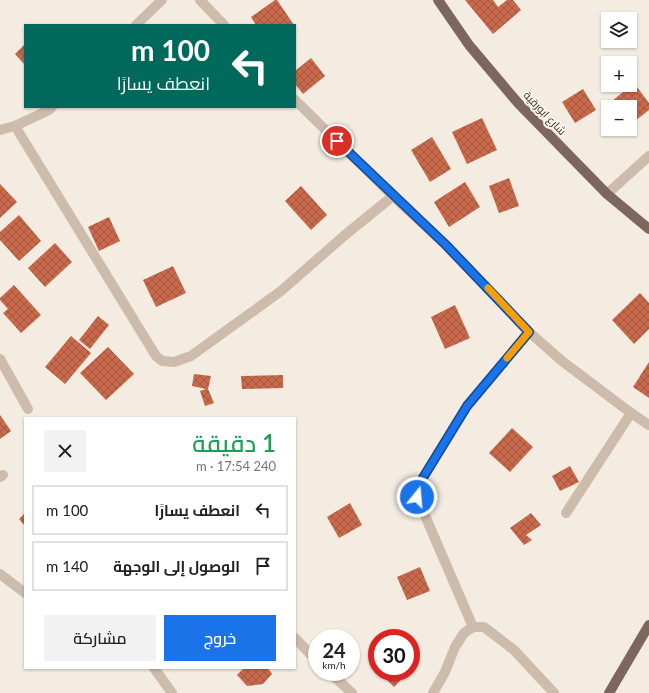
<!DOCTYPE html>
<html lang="ar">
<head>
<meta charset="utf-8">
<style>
	body { margin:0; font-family:Lato,Cairo,sans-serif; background:#f2f2f2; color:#202124; direction:rtl; height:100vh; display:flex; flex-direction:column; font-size:15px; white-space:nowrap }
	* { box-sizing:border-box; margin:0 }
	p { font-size:13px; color:#757577 }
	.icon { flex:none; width:22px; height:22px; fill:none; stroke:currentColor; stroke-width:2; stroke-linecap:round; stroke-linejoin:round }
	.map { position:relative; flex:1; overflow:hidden; direction:ltr }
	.sheet { position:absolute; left:24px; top:417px; width:272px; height:252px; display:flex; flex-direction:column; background:#fff; border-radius:0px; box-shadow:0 1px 3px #0004; direction:rtl }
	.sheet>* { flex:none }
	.guide { position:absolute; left:24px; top:24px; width:272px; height:84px; border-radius:0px; box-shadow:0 1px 3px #0004; direction:rtl; background:#00695c; color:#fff; overflow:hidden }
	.buttons { position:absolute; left:601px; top:12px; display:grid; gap:8px }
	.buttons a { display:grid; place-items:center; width:36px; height:36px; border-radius:0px; background:#fff; box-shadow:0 1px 3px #0004; font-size:20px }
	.speed { position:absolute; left:308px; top:629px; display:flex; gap:8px; font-size:20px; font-weight:700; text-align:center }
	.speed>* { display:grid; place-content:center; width:52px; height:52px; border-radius:50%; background:#fff; box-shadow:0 1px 3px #0004; line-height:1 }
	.speed small { font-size:10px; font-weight:400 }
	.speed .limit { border:6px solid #d22; background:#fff; color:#111 }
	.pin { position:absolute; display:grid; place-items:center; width:34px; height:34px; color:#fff; margin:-17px; border:2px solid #fff; border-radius:50%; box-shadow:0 1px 4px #0007 }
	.me { position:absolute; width:44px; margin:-22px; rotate:17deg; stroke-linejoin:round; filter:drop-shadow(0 0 3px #0008) }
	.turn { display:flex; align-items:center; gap:14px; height:84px; padding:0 20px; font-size:18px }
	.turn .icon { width:52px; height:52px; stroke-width:2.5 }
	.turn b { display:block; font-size:28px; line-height:34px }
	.round { display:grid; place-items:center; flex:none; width:42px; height:42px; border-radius:0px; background:#f2f2f2 }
	.summary { display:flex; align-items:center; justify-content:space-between; height:68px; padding:0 20px }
	h1 { font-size:24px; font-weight:600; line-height:30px; color:#1e9e55 }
	.primary-button { display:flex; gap:8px; margin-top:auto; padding:8px 20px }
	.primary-button a { flex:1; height:46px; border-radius:0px; background:#1a73e8; color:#fff; font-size:16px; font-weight:600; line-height:46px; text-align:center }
	.primary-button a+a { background:#f2f2f2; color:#202124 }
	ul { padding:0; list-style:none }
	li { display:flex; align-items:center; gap:12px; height:50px; margin:0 8px 6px; padding:0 12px; border:2px solid #e0e0e0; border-radius:0px }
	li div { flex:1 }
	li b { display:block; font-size:15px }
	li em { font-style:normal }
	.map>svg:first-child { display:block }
</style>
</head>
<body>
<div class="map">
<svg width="649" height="693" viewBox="0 0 649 693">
	<defs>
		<pattern id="building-cross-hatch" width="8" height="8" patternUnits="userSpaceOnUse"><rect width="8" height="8" fill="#c8694b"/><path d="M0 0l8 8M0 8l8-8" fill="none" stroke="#a4573f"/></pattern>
	</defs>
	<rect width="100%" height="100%" fill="#f4ebe1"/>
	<g fill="url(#building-cross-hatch)">
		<polygon points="275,0 277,0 294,25 256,25 251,17"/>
		<polygon points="465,0 493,0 498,7 507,0 513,0 521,10 493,34"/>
		<polygon points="25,44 25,65 15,54"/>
		<polygon points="311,58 325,76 303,94 295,84 295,71"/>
		<polygon points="634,83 649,103 649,110 631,124 630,107 617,107 612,101"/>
		<polygon points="583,89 596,110 575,123 562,102"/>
		<polygon points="482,118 497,150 467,164 452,132"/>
		<polygon points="432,137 451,169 430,182 411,150"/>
		<polygon points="509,178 519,206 499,213 489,186"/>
		<polygon points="465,182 480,207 449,227 434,202"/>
		<polygon points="0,184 17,202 0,218"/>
		<polygon points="301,186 327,215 311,230 285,201"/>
		<polygon points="19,215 41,241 19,261 0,240 0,232"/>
		<polygon points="109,217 120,241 99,251 88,227"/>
		<polygon points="55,243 72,262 45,287 28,268"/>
		<polygon points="173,266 186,293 156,307 143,280"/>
		<polygon points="14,285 41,315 21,333 3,313 8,309 0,300 0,298"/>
		<polygon points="640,293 649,303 649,329 634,344 612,320"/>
		<polygon points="455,305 470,338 445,349 431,317"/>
		<polygon points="98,316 109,325 90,349 79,340"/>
		<polygon points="71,336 91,353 65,384 45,367"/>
		<polygon points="108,347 134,374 106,400 80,373"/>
		<polygon points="649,362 649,398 633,387"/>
		<polygon points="194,374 211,376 208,389 214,403 205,406 200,391 206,389 192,386"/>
		<polygon points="283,375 283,388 242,389 241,376"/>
		<polygon points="0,415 11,431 0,439"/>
		<polygon points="512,428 533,447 510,472 489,453"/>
		<polygon points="570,466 579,482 560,491 552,476"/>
		<polygon points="350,503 362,525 339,538 327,517"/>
		<polygon points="25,513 25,526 19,519"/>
		<polygon points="531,513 541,525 526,535 532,540 524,545 510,528"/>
		<polygon points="420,567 430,591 407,600 397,577"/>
		<polygon points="377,656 377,670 370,663"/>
		<polygon points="411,659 416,664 411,669"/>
		<polygon points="244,668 268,668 272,674 263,684 247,686 237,675"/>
		<polygon points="379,672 408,672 394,687"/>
	</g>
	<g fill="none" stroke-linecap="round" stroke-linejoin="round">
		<g stroke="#cdbbac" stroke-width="10">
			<polyline points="200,0 224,25"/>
			<polyline points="136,25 162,0"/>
			<polyline points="295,100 393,196 446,245 529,332 562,361 631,413 649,425"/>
			<polyline points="15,126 156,356 162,361 174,362 191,356 281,291 345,235 393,196"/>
			<polyline points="0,130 15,126 49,110 52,107"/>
			<polyline points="607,194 649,156"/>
			<polyline points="0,359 28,409"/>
			<polyline points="0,477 3,475"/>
			<polyline points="566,513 631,413"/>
			<polyline points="0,574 25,593"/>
			<polyline points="473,627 417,497 421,481 467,406 529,332"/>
			<polyline points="295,638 317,661"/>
			<polyline points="154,668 172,693"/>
			<polyline points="329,672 352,693"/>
			<polyline points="433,693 445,672 455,647 464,633 473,627 484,627 514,650 554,693"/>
		</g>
		<g stroke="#7d675c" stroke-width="10">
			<polyline points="438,0 469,45 518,103 607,194 649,229"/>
			<polyline points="609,693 649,625"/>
		</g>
	</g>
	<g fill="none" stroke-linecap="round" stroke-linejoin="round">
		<g stroke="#114b97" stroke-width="10">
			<polyline id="route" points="337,141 446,245 529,332 467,406 421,481 417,497"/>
		</g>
		<use href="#route" stroke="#1a73e8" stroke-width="7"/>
		<polyline stroke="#f59e0b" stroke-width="7" points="488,288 529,332 507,358"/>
	</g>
	<g text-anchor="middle" stroke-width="4" stroke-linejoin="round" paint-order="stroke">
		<g font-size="11" fill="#3b302b" stroke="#fbf5ee">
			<text transform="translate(545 113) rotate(46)" y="4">شارع ابورقية</text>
		</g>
	</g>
</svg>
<div class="buttons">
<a><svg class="icon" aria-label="layers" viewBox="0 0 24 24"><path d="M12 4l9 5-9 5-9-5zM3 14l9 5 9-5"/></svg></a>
<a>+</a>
<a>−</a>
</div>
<div class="speed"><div>24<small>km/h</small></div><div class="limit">30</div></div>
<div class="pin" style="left:337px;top:141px;background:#d93025"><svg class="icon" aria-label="arrive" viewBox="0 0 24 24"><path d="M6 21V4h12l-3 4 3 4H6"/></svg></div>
<svg class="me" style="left:417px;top:497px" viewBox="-20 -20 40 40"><circle r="17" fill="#1a73e8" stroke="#fff" stroke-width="3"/><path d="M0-11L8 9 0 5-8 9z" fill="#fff"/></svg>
<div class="guide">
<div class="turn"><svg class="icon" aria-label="left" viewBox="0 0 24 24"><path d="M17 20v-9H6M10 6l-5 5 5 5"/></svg><div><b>100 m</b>انعطف يسارًا</div></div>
</div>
<section class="sheet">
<div class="summary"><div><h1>1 دقيقة</h1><p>240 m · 17:54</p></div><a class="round"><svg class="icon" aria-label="close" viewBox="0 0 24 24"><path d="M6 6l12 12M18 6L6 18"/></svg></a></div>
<ul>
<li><svg class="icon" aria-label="left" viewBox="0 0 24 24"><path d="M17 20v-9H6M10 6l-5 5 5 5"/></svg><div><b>انعطف يسارًا</b></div><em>100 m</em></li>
<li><svg class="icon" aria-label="arrive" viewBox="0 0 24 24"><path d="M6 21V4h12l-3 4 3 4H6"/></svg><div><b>الوصول إلى الوجهة</b></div><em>140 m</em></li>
</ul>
<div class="primary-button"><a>خروج</a><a>مشاركة</a></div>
</section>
</div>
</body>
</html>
